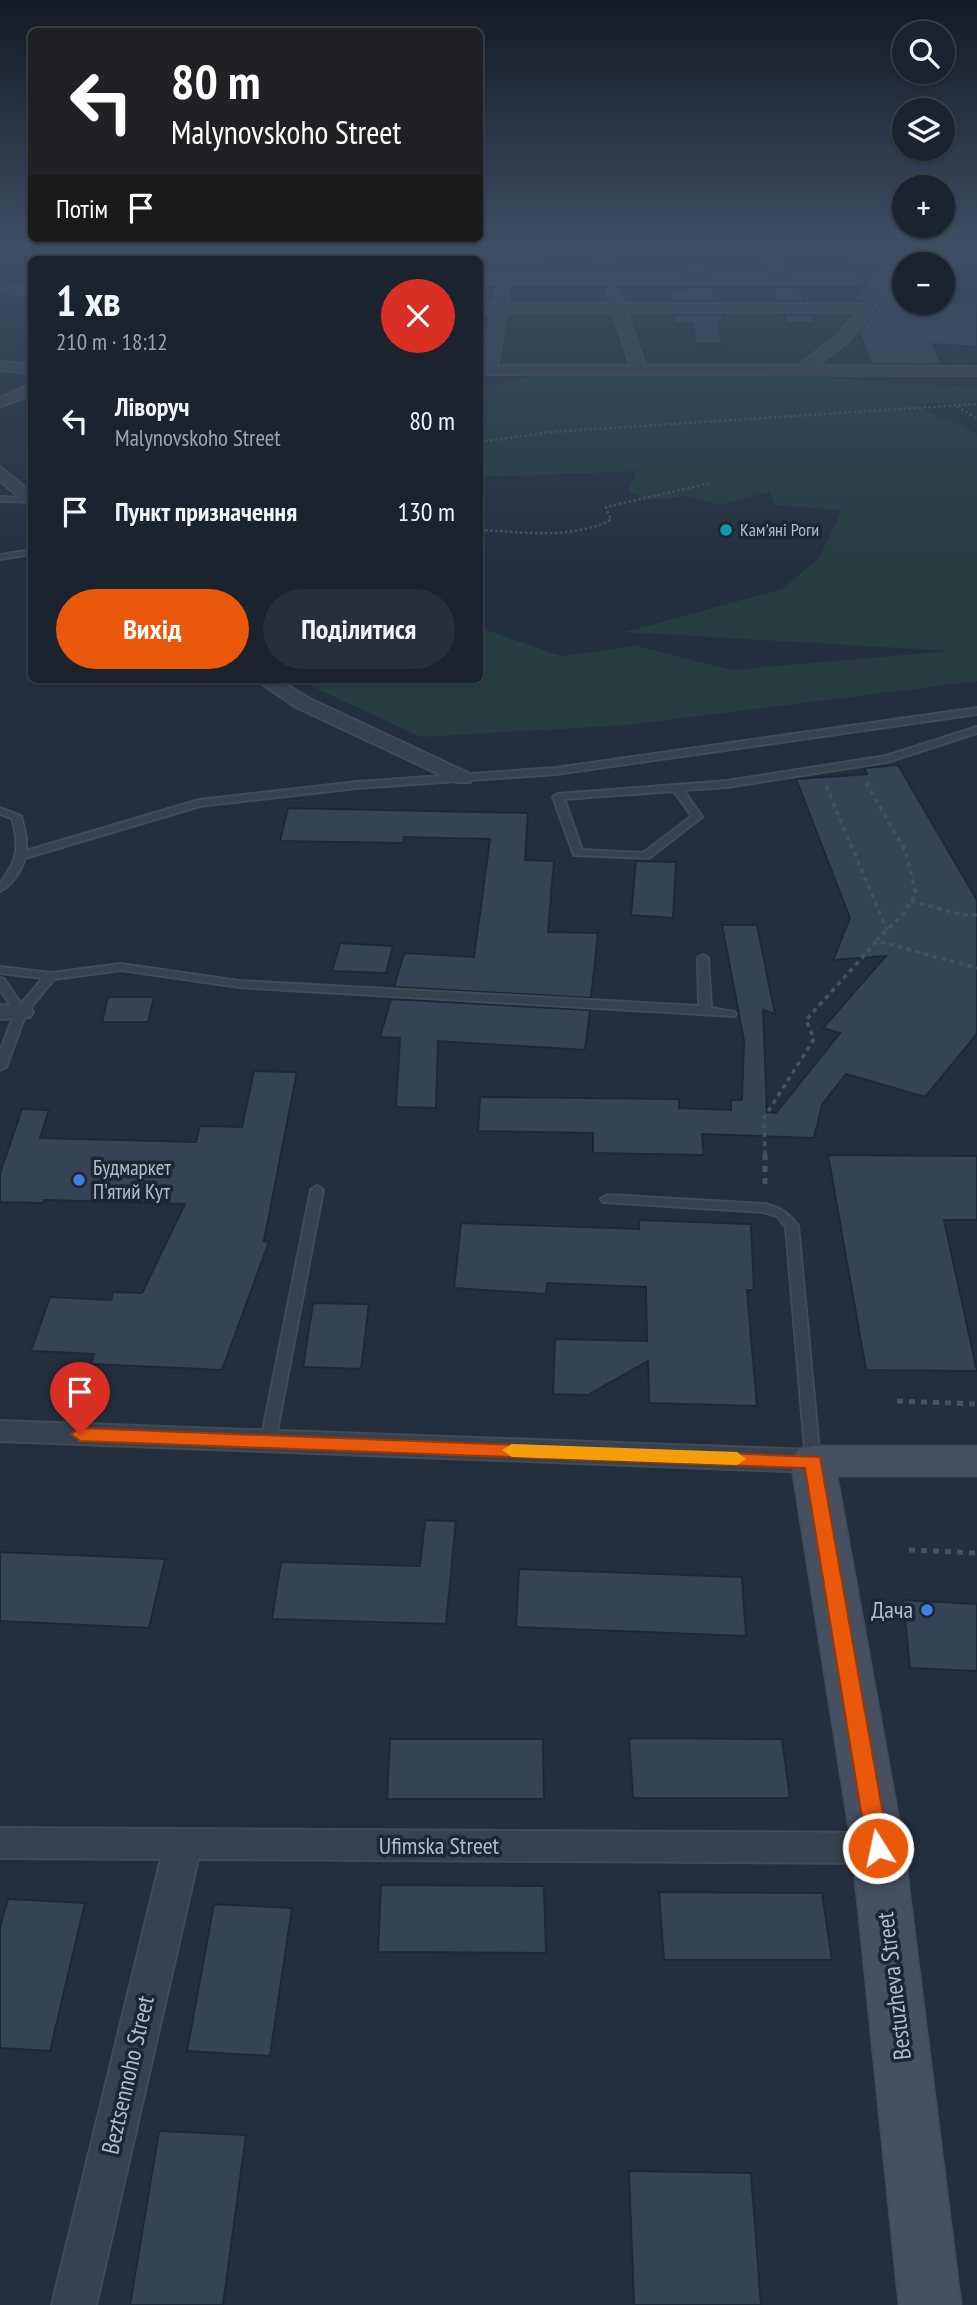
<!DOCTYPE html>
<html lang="uk">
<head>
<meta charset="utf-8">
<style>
	body { margin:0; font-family:"PT Sans Narrow",sans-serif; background:#282f3a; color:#f1f3f6; height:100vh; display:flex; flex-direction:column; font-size:26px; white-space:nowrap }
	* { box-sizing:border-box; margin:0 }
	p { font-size:23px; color:#a0a4aa }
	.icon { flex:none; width:38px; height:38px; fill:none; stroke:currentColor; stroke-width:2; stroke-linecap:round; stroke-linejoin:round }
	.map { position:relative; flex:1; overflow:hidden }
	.side { position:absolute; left:28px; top:256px; width:455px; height:427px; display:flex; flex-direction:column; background:#1b232e; border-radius:10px; box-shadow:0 2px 5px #0004,0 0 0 2px #39404a }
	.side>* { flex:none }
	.top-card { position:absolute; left:28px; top:28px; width:455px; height:214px; border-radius:10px; box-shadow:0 2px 5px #0004,0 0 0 2px #39404a; background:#202124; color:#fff; overflow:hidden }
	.tools { position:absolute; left:892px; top:21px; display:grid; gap:14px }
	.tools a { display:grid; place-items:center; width:63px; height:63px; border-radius:50%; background:#1b232e; box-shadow:0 2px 5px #0004,0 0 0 2px #39404a; font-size:35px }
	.pin { position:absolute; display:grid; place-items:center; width:60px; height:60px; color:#fff; margin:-72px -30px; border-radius:50% 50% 50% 0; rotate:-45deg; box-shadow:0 0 7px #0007 }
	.pin .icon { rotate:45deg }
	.me { position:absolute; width:77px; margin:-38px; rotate:350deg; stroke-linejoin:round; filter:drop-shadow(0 0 5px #0008) }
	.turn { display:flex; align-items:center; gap:24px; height:147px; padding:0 28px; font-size:32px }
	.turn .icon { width:91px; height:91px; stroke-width:2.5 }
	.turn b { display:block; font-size:49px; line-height:60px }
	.then { display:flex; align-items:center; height:66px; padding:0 28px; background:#0003; gap:14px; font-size:26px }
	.round { display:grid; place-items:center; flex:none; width:74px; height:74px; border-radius:37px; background:#282f3a }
	.headline { display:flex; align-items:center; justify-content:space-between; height:119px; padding:0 28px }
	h1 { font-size:42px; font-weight:800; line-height:52px }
	.cta { display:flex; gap:14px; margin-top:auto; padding:14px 28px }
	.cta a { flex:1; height:80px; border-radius:42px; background:#ea580c; color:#fff; font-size:28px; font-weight:800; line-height:80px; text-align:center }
	.cta a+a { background:#282f3a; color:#f1f3f6 }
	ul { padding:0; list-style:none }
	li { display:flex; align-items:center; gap:21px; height:91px; padding:0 28px }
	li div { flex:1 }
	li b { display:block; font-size:26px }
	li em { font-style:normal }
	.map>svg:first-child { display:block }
</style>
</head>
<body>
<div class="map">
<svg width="977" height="2305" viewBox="0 0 977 2305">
	<rect width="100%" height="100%" fill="#242f3e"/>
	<path fill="#263c3f" d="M529,377L829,378L977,388V401L914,404C934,418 957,421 977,434V681L627,725L421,737L296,679H480V628L561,656L637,646L731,670L950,651L625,632L782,589L819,558L842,510L776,505L769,492L720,505L687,496L649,500L628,492L637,471L480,477V426L486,423L484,387Z"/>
	<g fill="#364354" stroke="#1f2835" stroke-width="2">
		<polygon points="891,242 905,242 905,303 977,303 977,347 933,344 942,364 871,364 859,331 883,301 874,294 863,301 855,301"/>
		<polygon points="760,258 786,258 793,273 767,273"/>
		<polygon points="678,264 704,264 708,273 681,273"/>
		<polygon points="685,287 712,287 717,301 672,301 670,290 686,290"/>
		<polygon points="772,287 799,287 805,301 778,301"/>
		<polygon points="673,315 722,315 725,324 718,323 722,344 696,344 693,324 675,323"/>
		<polygon points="784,315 811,315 815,323 787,323"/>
		<polygon points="898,765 977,900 977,1034 925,1097 846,1074 822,1105 814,1138 702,1134 704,1155 593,1153 593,1133 478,1131 480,1097 679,1099 679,1108 731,1110 731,1100 742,1100 744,1041 722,925 757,925 775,1014 763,1010 767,1112 776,1113 840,1033 823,1028 886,956 833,960 850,918 796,779 867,774 864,768"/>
		<polygon points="288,808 528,813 525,860 554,861 548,932 598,933 591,998 394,987 404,953 474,957 490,839 404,837 403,843 280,841"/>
		<polygon points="636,861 676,862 673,918 631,915"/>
		<polygon points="340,943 393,946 386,973 332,971"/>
		<polygon points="108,997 154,997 148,1022 102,1022"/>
		<polygon points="391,999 590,1010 585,1050 438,1041 436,1108 396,1107 400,1038 380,1037"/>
		<polygon points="254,1071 297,1072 264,1241 269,1242 222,1370 91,1364 94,1354 31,1351 50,1297 111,1300 113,1292 142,1293 185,1204 44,1200 43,1203 0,1202 0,1173 22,1109 49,1110 40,1138 196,1142 200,1126 242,1127"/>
		<polygon points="828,1155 977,1156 977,1220 944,1220 977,1371 866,1370"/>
		<polygon points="639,1220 751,1224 754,1290 747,1290 757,1406 649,1403 648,1361 588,1395 553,1394 555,1339 647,1341 646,1287 547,1283 546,1294 454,1288 461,1223 639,1229"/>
		<polygon points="313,1303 369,1304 361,1369 303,1367"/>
		<polygon points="425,1520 456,1521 446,1624 272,1619 281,1562 420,1566"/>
		<polygon points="0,1552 165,1559 149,1628 0,1621"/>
		<polygon points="519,1569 742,1577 746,1636 516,1627"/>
		<polygon points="903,1600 977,1604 977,1671 910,1668"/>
		<polygon points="629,1738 782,1739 790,1798 633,1798"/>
		<polygon points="390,1739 543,1739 544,1799 387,1799"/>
		<polygon points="381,1885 544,1886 546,1953 378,1952"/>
		<polygon points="659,1892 822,1893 832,1960 664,1960"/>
		<polygon points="8,1899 85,1903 50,2051 0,2048 0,1927"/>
		<polygon points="214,1904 292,1908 270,2056 187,2051"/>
		<polygon points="159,2131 246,2135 223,2305 130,2305"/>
		<polygon points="629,2171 751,2173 761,2305 634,2305"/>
	</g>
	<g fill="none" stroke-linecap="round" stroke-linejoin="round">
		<g stroke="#414a57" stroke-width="4">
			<g id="service">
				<polygon points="0,497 29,498 32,498 32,502 0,501"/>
				<polygon points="32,550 32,554 0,559 0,555"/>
				<path d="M977,708V714L556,774L357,788L200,806L25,858C21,871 12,885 0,891C0,881 4,878 9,870C20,853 17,836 12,818L0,814V808L21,816L26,838V851L199,800L357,782L556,768Z"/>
				<path d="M977,727V733L887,762L727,787L683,790L702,817L649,858L574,855L553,797L558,794L727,781L886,756ZM674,791L692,816L643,853L582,850L564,799Z"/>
				<polygon points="703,955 708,958 711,1008 734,1012 736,1014 734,1016 239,987 121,970 54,979 26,1013 6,1067 0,1070 0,1052 15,1012 0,989 0,978 4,979 21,1004 43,978 0,973 0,967 51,973 121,964 239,981 699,1006 698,958"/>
				<polygon points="317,1186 323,1190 275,1441 273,1444 263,1444 261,1441 311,1190"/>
				<path d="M607,1195L765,1204C781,1208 788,1213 798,1226L820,1461L818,1465H808L806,1461L786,1227L777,1216L764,1212L603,1202L601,1199Z"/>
			</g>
		</g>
		<g stroke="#414a57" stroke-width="4">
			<g id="minor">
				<polygon points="841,248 847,252 845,255 176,259 182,251 203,249"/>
				<polygon points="480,276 855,276 861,280 855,284 480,284"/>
				<polygon points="0,283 32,288 32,296 0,291"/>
				<path d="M502,286L508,290L507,304H611L607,292L613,288L619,292L624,304H864L874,297L880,301L847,342L816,366L977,367V375L480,374L492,312H480V304H494L496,290ZM506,312H613L631,366H497ZM626,312H858L837,336L798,366H645Z"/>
				<polygon points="0,362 32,365 32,373 0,370"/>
				<polygon points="32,384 32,394 0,407 0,398"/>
				<polygon points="0,467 32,493 32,507 0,481"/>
				<polygon points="255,679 277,679 310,699 470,774 473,778 470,782 456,782 296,707"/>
				<polygon points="0,1005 30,1007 33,1012 30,1017 0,1019"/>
				<polygon points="0,1421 813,1450 824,1453 829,1461 824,1469 813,1472 0,1441"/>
				<polygon points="0,1828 878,1833 891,1837 897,1848 891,1859 878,1863 198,1859 96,2305 52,2305 161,1859 0,1858"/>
			</g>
		</g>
		<g stroke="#414a57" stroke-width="3">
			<polygon id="secondary" points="813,1446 977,1446 977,1476 837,1476 904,1848 961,2305 899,2305 852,1848 791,1461 798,1450"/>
		</g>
		<g stroke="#3f5557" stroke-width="2.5" stroke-dasharray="2.5 2.5" stroke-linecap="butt">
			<polyline points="957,406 977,419"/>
			<polyline points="480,442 550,432 977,404"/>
			<path d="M480,530C525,532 568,540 611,520L606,507L711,483"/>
		</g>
		<g stroke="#3f5557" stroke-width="3.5" stroke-dasharray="4.5 4.5" stroke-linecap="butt">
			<polyline points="866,783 905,850 916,893 905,912 877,940"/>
			<polyline points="826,786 887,930"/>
			<polyline points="911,901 963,915 977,915"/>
			<polyline points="765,1155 764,1118 814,1039 806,1020 877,941 977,968"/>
		</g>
		<g stroke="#3f5557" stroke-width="5" stroke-dasharray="6 6" stroke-linecap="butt">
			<polyline points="765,1154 765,1189"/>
			<polyline points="897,1401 977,1404"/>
			<polyline points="909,1550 977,1553"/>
		</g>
		<use href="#service" fill="#38414e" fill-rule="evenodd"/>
		<use href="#minor" fill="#38414e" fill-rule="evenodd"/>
		<use href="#secondary" fill="#465061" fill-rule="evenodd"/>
	</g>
	<linearGradient id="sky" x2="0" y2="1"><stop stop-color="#141a22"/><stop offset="0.43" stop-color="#3f4d63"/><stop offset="1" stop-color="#3f4d63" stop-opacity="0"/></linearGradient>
	<rect width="977" height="565" fill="url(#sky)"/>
	<polygon fill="#ea580c" stroke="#983908" stroke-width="2" points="80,1428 820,1457 889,1848 886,1855 878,1858 870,1855 867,1848 805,1468 80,1441 71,1434"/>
	<polygon fill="#f59e0b" points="512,1444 737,1452 746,1459 737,1465 512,1457 502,1450"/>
	<circle fill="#0f9aa8" stroke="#1d2633" stroke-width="2.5" cx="726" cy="530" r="7"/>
	<g fill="#3f7fe0" stroke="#1d2633" stroke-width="2.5">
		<circle cx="79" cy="1180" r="7"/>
		<circle cx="927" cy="1610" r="7"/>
	</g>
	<g text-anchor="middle" stroke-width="7" stroke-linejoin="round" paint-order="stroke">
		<g font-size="18" fill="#b4bcc9" stroke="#1d2633" text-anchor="start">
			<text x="740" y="536">Кам'яні Роги</text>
		</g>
		<g font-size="21" fill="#b4bcc9" stroke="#1d2633" text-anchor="start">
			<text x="93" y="1175">Будмаркет<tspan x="93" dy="24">П'ятий Кут</tspan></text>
		</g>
		<g font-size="24" fill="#b4bcc9" stroke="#1d2633" text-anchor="end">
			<text x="913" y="1618">Дача</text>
		</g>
		<g font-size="24" fill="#b4bcc9" stroke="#1d2633">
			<text x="439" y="1854">Ufimska Street</text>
			<text transform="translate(894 1986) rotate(-97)" y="8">Bestuzheva Street</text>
			<text transform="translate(128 2075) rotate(-77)" y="8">Beztsennoho Street</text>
		</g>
	</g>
</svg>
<div class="tools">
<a><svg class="icon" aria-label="search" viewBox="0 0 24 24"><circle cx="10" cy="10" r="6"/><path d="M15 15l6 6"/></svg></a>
<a><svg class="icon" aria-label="layers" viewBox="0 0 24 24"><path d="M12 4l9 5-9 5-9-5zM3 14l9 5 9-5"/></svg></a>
<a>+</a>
<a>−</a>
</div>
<div class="pin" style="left:80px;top:1434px;background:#d93025"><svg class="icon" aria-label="arrive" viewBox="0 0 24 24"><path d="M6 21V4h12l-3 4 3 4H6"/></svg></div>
<svg class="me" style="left:878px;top:1848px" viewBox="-20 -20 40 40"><circle r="17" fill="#ea580c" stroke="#fff" stroke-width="3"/><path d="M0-11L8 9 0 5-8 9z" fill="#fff"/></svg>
<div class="top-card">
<div class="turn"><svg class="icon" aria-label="left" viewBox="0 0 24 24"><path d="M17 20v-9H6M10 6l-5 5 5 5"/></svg><div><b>80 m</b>Malynovskoho Street</div></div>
<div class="then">Потім<svg class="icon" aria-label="arrive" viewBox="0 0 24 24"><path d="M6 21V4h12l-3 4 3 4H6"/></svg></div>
</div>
<section class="side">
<div class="headline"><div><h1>1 хв</h1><p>210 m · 18:12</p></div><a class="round" style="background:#d93025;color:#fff"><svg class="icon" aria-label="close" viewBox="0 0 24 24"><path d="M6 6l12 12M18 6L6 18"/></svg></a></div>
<ul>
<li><svg class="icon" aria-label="left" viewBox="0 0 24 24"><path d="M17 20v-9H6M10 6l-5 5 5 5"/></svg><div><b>Ліворуч</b><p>Malynovskoho Street</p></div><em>80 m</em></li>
<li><svg class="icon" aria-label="arrive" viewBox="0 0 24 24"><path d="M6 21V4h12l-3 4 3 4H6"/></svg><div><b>Пункт призначення</b></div><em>130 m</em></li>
</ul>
<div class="cta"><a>Вихід</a><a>Поділитися</a></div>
</section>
</div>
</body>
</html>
